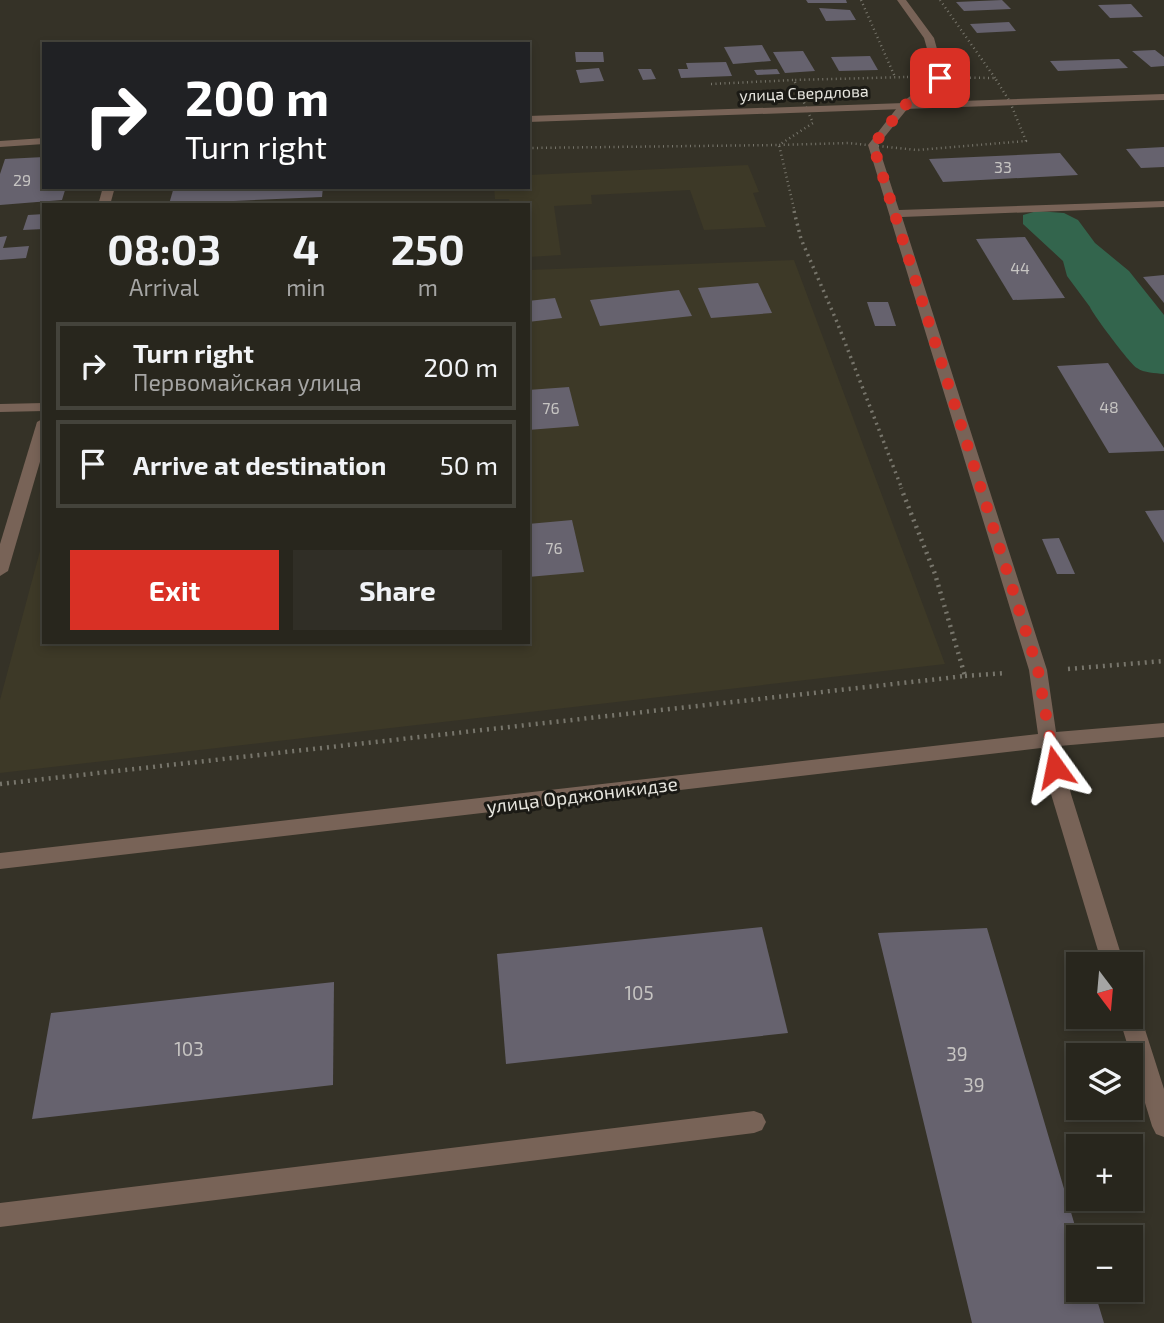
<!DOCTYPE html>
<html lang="en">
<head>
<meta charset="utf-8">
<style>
	body { margin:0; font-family:"Exo 2",sans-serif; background:#302e26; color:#f1f3f6; height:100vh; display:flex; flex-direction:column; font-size:26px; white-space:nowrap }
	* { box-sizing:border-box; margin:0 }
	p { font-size:23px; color:#a5a5a4 }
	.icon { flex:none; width:38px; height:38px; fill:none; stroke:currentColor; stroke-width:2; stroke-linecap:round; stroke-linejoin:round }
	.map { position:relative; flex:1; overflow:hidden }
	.sheet { position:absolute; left:42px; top:203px; width:488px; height:441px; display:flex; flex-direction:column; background:#28261d; border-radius:0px; box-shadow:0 4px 10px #0003,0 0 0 2px #44433b }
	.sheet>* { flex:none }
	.hud { position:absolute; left:42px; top:42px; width:488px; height:147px; border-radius:0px; box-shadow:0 4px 10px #0003,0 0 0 2px #44433b; background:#202124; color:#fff; overflow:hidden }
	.needle { width:46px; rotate:164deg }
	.tools { position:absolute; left:1066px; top:952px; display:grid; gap:14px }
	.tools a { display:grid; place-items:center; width:77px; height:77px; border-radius:0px; background:#28261d; box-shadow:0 4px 10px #0003,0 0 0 2px #44433b; font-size:35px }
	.pin { position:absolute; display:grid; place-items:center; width:60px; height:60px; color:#fff; margin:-30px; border-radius:14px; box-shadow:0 4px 10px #0006 }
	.me { position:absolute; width:77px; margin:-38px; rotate:348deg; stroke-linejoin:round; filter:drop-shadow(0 0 5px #0008) }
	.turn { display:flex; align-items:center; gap:24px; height:147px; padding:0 28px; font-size:32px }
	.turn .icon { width:91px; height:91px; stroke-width:2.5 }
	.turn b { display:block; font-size:49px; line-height:60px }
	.eta { display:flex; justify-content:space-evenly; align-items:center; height:119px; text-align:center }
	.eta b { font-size:42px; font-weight:700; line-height:49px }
	.action { display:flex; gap:14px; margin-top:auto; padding:14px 28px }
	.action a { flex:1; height:80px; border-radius:0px; background:#d93025; color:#fff; font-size:28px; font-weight:700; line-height:80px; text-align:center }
	.action a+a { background:#302e26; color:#f1f3f6 }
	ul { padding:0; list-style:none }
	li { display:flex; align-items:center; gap:21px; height:88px; margin:0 14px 10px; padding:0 14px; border:4px solid #44433b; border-radius:0px }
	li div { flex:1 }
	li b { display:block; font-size:26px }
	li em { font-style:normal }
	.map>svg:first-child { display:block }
</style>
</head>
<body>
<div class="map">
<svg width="1164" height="1323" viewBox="0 0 1164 1323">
	<rect width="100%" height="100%" fill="#353227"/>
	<g fill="#3d3927">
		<polygon points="748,165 759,192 753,193 766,227 704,230 690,190 591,195 592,204 554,206 561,255 529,257 528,205 510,205 509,199 495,199 494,187 528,187 529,175"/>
		<polygon points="794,260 945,664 0,773 0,700 44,536 44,642 528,642 529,270"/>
	</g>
	<path fill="#33654d" d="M1037,211L1064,213L1078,220L1095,243L1129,271L1164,315V374C1155,373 1144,373 1137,368C1130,364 1092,313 1090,307L1067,276L1063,261L1023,224V215Z"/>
	<g fill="#66626e">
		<polygon points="806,0 846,0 847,3 808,3"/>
		<polygon points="1002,0 1011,9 964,11 956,2"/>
		<polygon points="1131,4 1143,17 1110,18 1098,5"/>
		<polygon points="819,8 850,10 856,20 826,21"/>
		<polygon points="1009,22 1016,31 977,33 970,24"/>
		<polygon points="762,45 771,61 733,64 724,47"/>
		<polygon points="1155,50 1164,57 1164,66 1151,67 1132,51"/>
		<polygon points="803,51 815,71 785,73 773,52"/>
		<polygon points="575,52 603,52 604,62 576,62"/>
		<polygon points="870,56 878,70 839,71 831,57"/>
		<polygon points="1119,59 1128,68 1058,71 1050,61"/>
		<polygon points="726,62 732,76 681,78 678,69 688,69 686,63"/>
		<polygon points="599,68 604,81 580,83 576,70"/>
		<polygon points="638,69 651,69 656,79 643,80"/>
		<polygon points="777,69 780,74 757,75 754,70"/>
		<polygon points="1164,147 1164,167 1141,168 1126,149"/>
		<polygon points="1060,153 1078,175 943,182 929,159"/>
		<polygon points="44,157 44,187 66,187 62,200 0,205 0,174 5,159"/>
		<polygon points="174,187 323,187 322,197 169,204"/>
		<polygon points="44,214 44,229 23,230 28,215"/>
		<polygon points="7,236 3,248 29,246 26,258 0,260 0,237"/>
		<polygon points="1025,237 1065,298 1013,300 976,239"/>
		<polygon points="1164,275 1164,303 1143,277"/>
		<polygon points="758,283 772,313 711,318 698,288"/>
		<polygon points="679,290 692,316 600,326 590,300"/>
		<polygon points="555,298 562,318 528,322 528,301"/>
		<polygon points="867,302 888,302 896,326 875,326"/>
		<polygon points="1108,363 1164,448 1164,451 1109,453 1057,366"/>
		<polygon points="569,387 579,426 528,430 528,390"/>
		<polygon points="1164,510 1164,543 1145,511"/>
		<polygon points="572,520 584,572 528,577 528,524"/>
		<polygon points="1059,538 1075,574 1057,574 1042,539"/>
		<polygon points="762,927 788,1033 506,1064 497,954"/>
		<polygon points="987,928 1078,1236 1078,1290 1094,1290 1104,1323 972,1323 878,933"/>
		<polygon points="334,982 333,1085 32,1119 51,1013"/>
	</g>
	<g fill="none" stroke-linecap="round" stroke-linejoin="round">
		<g stroke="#77756b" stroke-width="2.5" stroke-dasharray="1 3.5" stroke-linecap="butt">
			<polyline points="861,0 895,77"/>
			<polyline points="940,0 995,78"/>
			<polygon points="907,77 995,78 1010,102 1026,141 917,150 848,143 779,145 813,123 794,80"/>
			<polyline points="711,84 794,80"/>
			<polyline points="528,148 779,145 795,213"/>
		</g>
		<polyline stroke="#77756b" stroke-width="3.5" stroke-dasharray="2 4.5" stroke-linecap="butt" points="794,211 801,239 837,322 902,489"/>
		<g stroke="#77756b" stroke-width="4.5" stroke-dasharray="2 5" stroke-linecap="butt">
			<polyline points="1068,669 1164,661"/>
			<polyline points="965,676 1006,673"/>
			<polyline points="0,784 965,676 935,574 901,488"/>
		</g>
		<polygon fill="#786357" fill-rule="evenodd" points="754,1111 762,1114 766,1122 762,1130 754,1133 0,1227 0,1203"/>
		<g fill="#786357" fill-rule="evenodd">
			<polygon points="897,0 906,0 934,38 945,78 908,108 878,145 899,210 1164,201 1164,207 902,217 1047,670 1056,732 1164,723 1164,737 1059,746 1071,794 1124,964 1102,964 1051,794 1041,748 0,869 0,853 1038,734 1029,670 868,145 900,104 935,77 924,38"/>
			<polygon points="103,187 115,187 110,205 98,205"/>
			<polygon points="44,403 44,411 0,412 0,404"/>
			<polygon points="44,418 44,448 8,571 0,576 0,544 37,422"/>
			<polygon points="1130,1007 1138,1010 1141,1017 1164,1089 1164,1137 1156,1134 1152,1126 1119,1017 1130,1017"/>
		</g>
		<g fill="#786357" fill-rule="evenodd">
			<polygon points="1164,94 1164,100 528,122 528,116"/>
			<polygon points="44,138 44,144 0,147 0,141"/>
		</g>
	</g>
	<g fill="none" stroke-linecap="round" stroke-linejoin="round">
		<polyline stroke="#d93025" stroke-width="12" stroke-dasharray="0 21.6" points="940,78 904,106 873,145 1038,670 1055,767"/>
	</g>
	<g text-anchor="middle" stroke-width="6" stroke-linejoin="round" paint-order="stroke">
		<g font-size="16" fill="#e6e5de" stroke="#1b1a15">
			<text transform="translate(804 93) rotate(-2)" y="6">улица Свердлова</text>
		</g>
		<g font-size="16" fill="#c6c4c2">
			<text x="1003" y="173">33</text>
			<text x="22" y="186">29</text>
			<text x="1020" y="274">44</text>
			<text x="1109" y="413">48</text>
			<text x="551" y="414">76</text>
			<text x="554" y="554">76</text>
		</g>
		<g font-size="19" fill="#e6e5de" stroke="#1b1a15">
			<text transform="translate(582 795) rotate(-7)" y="7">улица Орджоникидзе</text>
		</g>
		<g font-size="19" fill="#c6c4c2">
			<text x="639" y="1000">105</text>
			<text x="189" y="1056">103</text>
			<text x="957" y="1061">39</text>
			<text x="974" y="1092">39</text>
		</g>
	</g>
</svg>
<div class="tools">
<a><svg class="needle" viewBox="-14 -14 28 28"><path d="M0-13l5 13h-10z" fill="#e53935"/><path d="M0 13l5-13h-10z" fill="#a5a5a4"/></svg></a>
<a><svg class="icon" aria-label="layers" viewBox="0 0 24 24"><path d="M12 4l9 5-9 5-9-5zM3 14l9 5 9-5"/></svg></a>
<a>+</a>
<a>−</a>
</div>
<div class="pin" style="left:940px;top:78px;background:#d93025"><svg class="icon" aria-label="arrive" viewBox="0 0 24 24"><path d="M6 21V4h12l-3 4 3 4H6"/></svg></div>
<svg class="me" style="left:1055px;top:767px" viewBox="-20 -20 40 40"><path d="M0-17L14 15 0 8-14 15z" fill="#d93025" stroke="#fff" stroke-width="4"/></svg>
<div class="hud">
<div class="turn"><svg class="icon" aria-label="right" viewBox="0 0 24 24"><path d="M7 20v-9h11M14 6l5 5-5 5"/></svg><div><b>200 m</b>Turn right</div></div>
</div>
<section class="sheet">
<div class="eta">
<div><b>08:03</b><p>Arrival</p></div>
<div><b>4</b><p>min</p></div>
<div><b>250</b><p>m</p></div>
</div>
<ul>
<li><svg class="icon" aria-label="right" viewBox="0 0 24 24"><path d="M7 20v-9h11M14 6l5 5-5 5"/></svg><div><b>Turn right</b><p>Первомайская улица</p></div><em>200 m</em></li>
<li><svg class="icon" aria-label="arrive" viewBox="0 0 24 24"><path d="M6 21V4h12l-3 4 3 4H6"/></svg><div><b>Arrive at destination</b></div><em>50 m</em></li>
</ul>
<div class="action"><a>Exit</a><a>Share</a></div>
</section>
</div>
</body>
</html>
